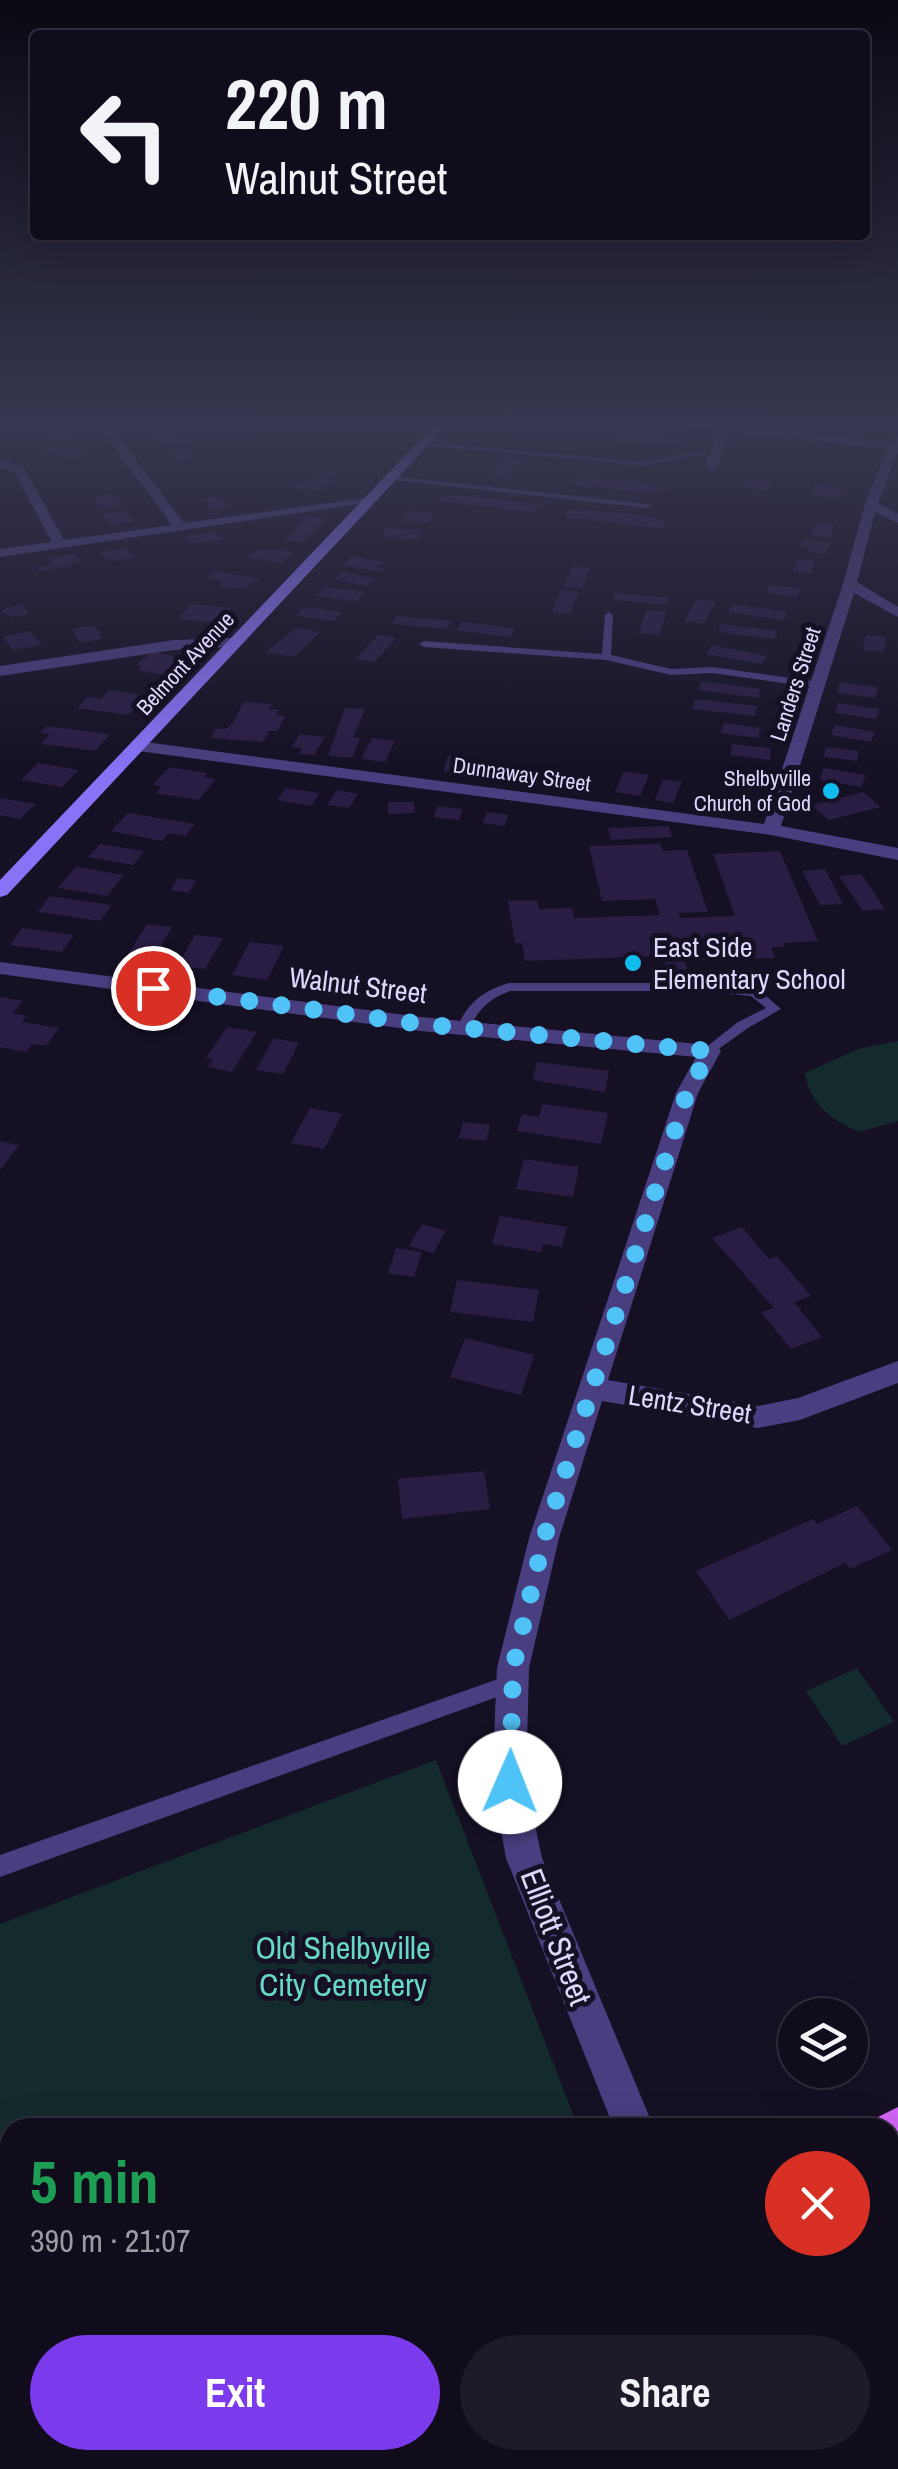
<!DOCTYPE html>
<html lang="en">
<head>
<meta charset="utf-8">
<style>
	body { margin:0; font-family:"Archivo Narrow",sans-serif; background:#1e1a28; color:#f1f3f6; height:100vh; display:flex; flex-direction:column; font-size:38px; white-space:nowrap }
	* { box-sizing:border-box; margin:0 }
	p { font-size:32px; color:#9c9ba3 }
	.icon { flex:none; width:55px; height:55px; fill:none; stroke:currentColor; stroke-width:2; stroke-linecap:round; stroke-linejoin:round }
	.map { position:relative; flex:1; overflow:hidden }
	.side { position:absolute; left:0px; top:2118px; width:900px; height:352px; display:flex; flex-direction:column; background:#100c1b; border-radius:30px 30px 0 0; box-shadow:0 10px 40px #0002,0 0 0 2px #302c3a }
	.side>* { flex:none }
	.guide { position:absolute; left:30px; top:30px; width:840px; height:210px; border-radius:10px; box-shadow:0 10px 40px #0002,0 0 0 2px #302c3a; background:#100c1b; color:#f1f3f6; overflow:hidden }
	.tools { position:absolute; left:778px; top:1998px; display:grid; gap:20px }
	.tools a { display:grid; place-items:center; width:90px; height:90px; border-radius:50%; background:#100c1b; box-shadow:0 10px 40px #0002,0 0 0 2px #302c3a; font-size:50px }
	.pin { position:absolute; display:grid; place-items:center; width:85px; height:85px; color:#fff; margin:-42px; border:5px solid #fff; border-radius:50%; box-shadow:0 2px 10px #0007 }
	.me { position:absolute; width:110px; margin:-55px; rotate:1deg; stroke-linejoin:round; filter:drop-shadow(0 0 8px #0008) }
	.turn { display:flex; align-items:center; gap:35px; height:210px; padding:0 30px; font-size:45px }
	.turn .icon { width:130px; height:130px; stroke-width:2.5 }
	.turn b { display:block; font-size:70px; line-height:85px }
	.round { display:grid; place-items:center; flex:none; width:105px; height:105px; border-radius:52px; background:#1e1a28 }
	.headline { display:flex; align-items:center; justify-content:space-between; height:170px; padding:0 30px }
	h1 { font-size:60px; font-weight:700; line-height:75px; color:#1e9e55 }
	.button { display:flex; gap:20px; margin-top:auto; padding:20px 30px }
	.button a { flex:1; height:115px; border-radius:60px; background:#7c3aed; color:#fff; font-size:40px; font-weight:700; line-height:115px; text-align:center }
	.button a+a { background:#1e1a28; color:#f1f3f6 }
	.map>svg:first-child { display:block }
</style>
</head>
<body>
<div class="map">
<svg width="898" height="2469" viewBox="0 0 898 2469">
	<rect width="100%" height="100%" fill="#161024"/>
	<g fill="#142b2d">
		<path d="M898,1041V1121L859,1132C831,1120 810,1104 805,1073L858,1049Z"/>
		<polygon points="857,1668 894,1722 842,1746 806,1691"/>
		<polygon points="436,1760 578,2127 10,2128 10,2460 108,2460 90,2469 0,2469 0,1924"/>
	</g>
	<g fill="#2a1d44">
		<polygon points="64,428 76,439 55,442 49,436 52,435 47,430"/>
		<polygon points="171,433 177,440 186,439 189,443 163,446 155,435"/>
		<polygon points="621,433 693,441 689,448 616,440"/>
		<polygon points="74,444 84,456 64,459 59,452 44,454 40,449"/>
		<polygon points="183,448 194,459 177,462 166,450"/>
		<polygon points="501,457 527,460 507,479 489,478"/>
		<polygon points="323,470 341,472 320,491 292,488 300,482 309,483"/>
		<polygon points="574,477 604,478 667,487 663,493 626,491 569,484"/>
		<polygon points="748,478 774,481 767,491 740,487"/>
		<polygon points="815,484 843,487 840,498 812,495"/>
		<polygon points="111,494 123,505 105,509 93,497"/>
		<polygon points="449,495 475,497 538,504 533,512 438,501"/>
		<polygon points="219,496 230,507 212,510 204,498"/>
		<polygon points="568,509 630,514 665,520 661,528 564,517"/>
		<polygon points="126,510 133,522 110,525 103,514"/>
		<polygon points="409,511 435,514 428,523 401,520"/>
		<polygon points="308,516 327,518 304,542 284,540"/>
		<polygon points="816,523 835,525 830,538 811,535"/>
		<polygon points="387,528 424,531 417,540 380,537"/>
		<polygon points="215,531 224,540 192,543 186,536"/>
		<polygon points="805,539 831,543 824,554 808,551 810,548 800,547"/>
		<polygon points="126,548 134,557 115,561 105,559 99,552"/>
		<polygon points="273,549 294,552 283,563 247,558 255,550"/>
		<polygon points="75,554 80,562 71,563 73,566 40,571 37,567 52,564 49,558"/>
		<polygon points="352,556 384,562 377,567 386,568 382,572 342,565"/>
		<polygon points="797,559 815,561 811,574 793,572"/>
		<polygon points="573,566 591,568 582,588 563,587"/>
		<polygon points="214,571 261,579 243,589 218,586 224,581 206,578"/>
		<polygon points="344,572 376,579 366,586 334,579"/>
		<polygon points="769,585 800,588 797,597 766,593"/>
		<polygon points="325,587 365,592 356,602 316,596"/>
		<polygon points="561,590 579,592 570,614 552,612"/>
		<polygon points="615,593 669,598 666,605 612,600"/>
		<polygon points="697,599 716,602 703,624 684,621"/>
		<polygon points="22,604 29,614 11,617 0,610"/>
		<polygon points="190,604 231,608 220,623 179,619"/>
		<polygon points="732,604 787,612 783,620 728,612"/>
		<polygon points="305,607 342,612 334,621 296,616"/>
		<polygon points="646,610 666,612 660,635 639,633"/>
		<polygon points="397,616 452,621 447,629 392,624"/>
		<polygon points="462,622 515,628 510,637 456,630"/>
		<polygon points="722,624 778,631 775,639 718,632"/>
		<polygon points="94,625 103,639 80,643 72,629"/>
		<polygon points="296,628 320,632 294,657 266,652"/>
		<polygon points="30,631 41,645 13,650 3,637"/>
		<polygon points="378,635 396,638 374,662 356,659"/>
		<polygon points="866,635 886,637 883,652 863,650"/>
		<polygon points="712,645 767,656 761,664 706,654"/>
		<polygon points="153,652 184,658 164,675 138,670 142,667 136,665"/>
		<polygon points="701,681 761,689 758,698 698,690"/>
		<polygon points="840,682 878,687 875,698 837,693"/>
		<polygon points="109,690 147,696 129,715 77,708 88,697 101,699"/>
		<polygon points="695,699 757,706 755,716 692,709"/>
		<polygon points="243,702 272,704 269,709 279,710 276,715 285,716 277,731 269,731 263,742 210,738 215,729 226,729 234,722"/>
		<polygon points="838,703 879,709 876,719 835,713"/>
		<polygon points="345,708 365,709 353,738 360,738 352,758 328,756"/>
		<polygon points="724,723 761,728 758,738 720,733"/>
		<polygon points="835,725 875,732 871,742 831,735"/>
		<polygon points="47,726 110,734 95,751 41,744 50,734 40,733"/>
		<polygon points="300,734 325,737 314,755 299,754 302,748 292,747"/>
		<polygon points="372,738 395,741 385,762 361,759"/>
		<polygon points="732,744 771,748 770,760 730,755"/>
		<polygon points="826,747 859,751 857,761 824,757"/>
		<polygon points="449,755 467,757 462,773 443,771"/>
		<polygon points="38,763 79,770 62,787 21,780"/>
		<polygon points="169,767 207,773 204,777 216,779 199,800 156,793 161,786 153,785"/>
		<polygon points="824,768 866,775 861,787 820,780"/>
		<polygon points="624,771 649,775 640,796 615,792"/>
		<polygon points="663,779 682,782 673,803 655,800"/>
		<polygon points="286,788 320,793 311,806 277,800"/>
		<polygon points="337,790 358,794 349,808 327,805"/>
		<polygon points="863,792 881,807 829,820 811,805"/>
		<polygon points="0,798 36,804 20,819 0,815"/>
		<polygon points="388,802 414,802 415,813 388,814"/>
		<polygon points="438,806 463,809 459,820 433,817"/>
		<polygon points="487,812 509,815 504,826 482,823"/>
		<polygon points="128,813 195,824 185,836 169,833 162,841 111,831"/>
		<polygon points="669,826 672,837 611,840 608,828"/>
		<polygon points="100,844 144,851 133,865 88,857"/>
		<polygon points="660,844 663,851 687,850 708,912 678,913 680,918 735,916 713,854 780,851 818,941 782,943 784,947 771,947 775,958 685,961 690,978 670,979 663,956 525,961 522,943 515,943 508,901 537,900 539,909 572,908 574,918 660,915 655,899 602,901 589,846"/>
		<polygon points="76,867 124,875 107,896 58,888"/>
		<polygon points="825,869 843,904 820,905 802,871"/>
		<polygon points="861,874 885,909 863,911 839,876"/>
		<polygon points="178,878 196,880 189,893 171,890"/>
		<polygon points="50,896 112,905 100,921 38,912"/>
		<polygon points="147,924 172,927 151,962 125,959"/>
		<polygon points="22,928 74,935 62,952 10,945"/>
		<polygon points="195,935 223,938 205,969 177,966"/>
		<polygon points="250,942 284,946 267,980 232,975"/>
		<polygon points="0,997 23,1001 13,1013 26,1016 22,1022 59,1028 46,1046 32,1044 26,1052 0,1047"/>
		<polygon points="227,1027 257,1032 232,1072 208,1067 213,1059 206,1058"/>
		<polygon points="274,1038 299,1043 283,1074 256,1070"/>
		<polygon points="537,1062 609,1071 605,1092 533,1080"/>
		<polygon points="543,1104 608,1113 601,1144 517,1131 522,1114 539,1117"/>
		<polygon points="310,1108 342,1114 324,1149 291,1143"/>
		<polygon points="463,1122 490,1125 486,1141 459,1138"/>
		<polygon points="0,1141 19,1145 0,1170"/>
		<polygon points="524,1159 579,1167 573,1197 516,1189"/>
		<polygon points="500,1216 567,1227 562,1247 543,1244 541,1252 492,1244"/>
		<polygon points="422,1224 446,1231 433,1253 409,1246"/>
		<polygon points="742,1227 769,1259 777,1256 811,1296 794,1302 822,1337 791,1349 761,1312 774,1308 712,1238"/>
		<polygon points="396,1248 422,1252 414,1277 388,1273"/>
		<polygon points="457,1280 539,1290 533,1322 450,1312"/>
		<polygon points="465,1338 534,1355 521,1395 450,1377"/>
		<polygon points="484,1471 490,1509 402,1519 398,1479"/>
		<polygon points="857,1506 892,1550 850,1569 845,1563 729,1620 696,1571 813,1519 817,1524"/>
	</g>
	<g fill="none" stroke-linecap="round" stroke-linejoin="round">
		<g fill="#493e80" fill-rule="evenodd">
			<polygon points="425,442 646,462 691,452 719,454 691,456 646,466 423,445"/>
			<polygon points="390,476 648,504 652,506 648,508 393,480"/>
			<polygon points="609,612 613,615 611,655 671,669 712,667 818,682 823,685 818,688 712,673 671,675 606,660 424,647 419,644 424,641 602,654 605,615"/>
			<path d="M509,983H703L759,990L781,1009L748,1028L710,1055L705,1054L703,1051L705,1048L738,1022L766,1008L751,996L703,991H510C488,999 478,1010 468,1031H458L457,1028C468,1002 483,991 509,983Z"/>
			<polygon points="512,1674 519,1677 522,1683 519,1689 0,1877 0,1855"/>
			<polygon points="471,2460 499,2460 502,2469 474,2469"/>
		</g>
		<g fill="#493e80" fill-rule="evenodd">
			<polygon points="95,422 107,422 184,523 373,497 379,501 0,557 0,549 52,542 15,473 0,467 0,459 24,468 64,540 172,525"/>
			<polygon points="670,422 733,422 890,443 898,434 898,452 878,503 898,514 898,523 875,512 857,582 898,607 898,617 854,593 781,826 898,848 898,860 771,835 138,751 130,746 138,741 764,824 843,584 865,504 887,449 729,431 717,467 711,471 705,467 718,430"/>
			<polygon points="235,638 240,640 240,646 174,650 0,676 0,666 174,640"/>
			<polygon points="0,962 421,1017 718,1046 721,1051 698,1093 608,1380 758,1406 798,1398 898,1361 898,1383 800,1420 758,1428 602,1401 559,1538 529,1668 526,1782 542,1858 654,2128 614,2128 506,1858 492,1782 497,1668 529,1538 676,1093 696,1057 421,1031 0,974"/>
		</g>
		<polygon fill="#8773f6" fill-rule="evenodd" points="437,422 450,422 7,895 0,897 0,880"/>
		<g fill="#d164f5" fill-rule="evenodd">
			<polygon points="898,2107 898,2149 890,2152 890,2128 872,2128 876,2118"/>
			<polygon points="243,2460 302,2460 298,2469 239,2469"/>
		</g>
	</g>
	<linearGradient id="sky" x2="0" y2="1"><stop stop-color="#0c0914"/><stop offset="0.55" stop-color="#363750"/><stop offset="1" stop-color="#363750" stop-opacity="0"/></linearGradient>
	<rect width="898" height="768" fill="url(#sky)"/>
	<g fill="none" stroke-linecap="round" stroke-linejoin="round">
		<polyline stroke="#4fc3f7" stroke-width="18" stroke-dasharray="0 32.4" points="153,988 421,1024 710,1051 687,1093 544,1538 513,1668 510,1782"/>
	</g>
	<g fill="#0fbcef" stroke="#161024" stroke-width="4">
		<circle cx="831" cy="791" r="10"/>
		<circle cx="633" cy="963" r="10"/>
	</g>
	<g text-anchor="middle" stroke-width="10" stroke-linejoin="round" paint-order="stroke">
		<g font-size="22" fill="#dfd6fc" stroke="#161024">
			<text transform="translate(185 663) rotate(-47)" y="8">Belmont Avenue</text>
			<text transform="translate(795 684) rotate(-72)" y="8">Landers Street</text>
			<text transform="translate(522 774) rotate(8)" y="8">Dunnaway Street</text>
		</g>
		<g font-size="22" fill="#dfd6fc" stroke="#161024" text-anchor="end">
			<text x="811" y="786">Shelbyville<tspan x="811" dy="25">Church of God</tspan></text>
		</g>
		<g font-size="28" fill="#dfd6fc" stroke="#161024" text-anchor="start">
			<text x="653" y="957">East Side<tspan x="653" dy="32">Elementary School</tspan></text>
		</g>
		<g font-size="28" fill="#dfd6fc" stroke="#161024">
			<text transform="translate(358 985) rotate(7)" y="10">Walnut Street</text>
			<text transform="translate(690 1404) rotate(9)" y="10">Lentz Street</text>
		</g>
		<g font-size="32" fill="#dfd6fc" stroke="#161024">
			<text transform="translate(556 1937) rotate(69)" y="11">Elliott Street</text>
		</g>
		<g font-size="32" fill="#66d8ca" stroke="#161024">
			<text x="343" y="1959">Old Shelbyville<tspan x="343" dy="37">City Cemetery</tspan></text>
		</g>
	</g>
</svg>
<div class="tools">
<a><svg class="icon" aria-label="layers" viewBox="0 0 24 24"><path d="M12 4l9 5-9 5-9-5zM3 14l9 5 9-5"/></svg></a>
</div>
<div class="pin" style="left:153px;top:988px;background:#d93025"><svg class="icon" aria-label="arrive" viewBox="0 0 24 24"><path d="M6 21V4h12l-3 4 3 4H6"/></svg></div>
<svg class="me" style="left:510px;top:1782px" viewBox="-20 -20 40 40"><circle r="19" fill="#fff"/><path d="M0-13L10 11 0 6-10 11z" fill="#4fc3f7"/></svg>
<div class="guide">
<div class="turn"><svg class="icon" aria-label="left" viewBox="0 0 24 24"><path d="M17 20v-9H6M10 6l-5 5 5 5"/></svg><div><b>220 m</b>Walnut Street</div></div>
</div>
<section class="side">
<div class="headline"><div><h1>5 min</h1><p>390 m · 21:07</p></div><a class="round" style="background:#d93025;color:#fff"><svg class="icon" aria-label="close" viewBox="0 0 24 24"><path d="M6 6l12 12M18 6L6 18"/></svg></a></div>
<div class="button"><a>Exit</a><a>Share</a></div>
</section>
</div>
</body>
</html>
